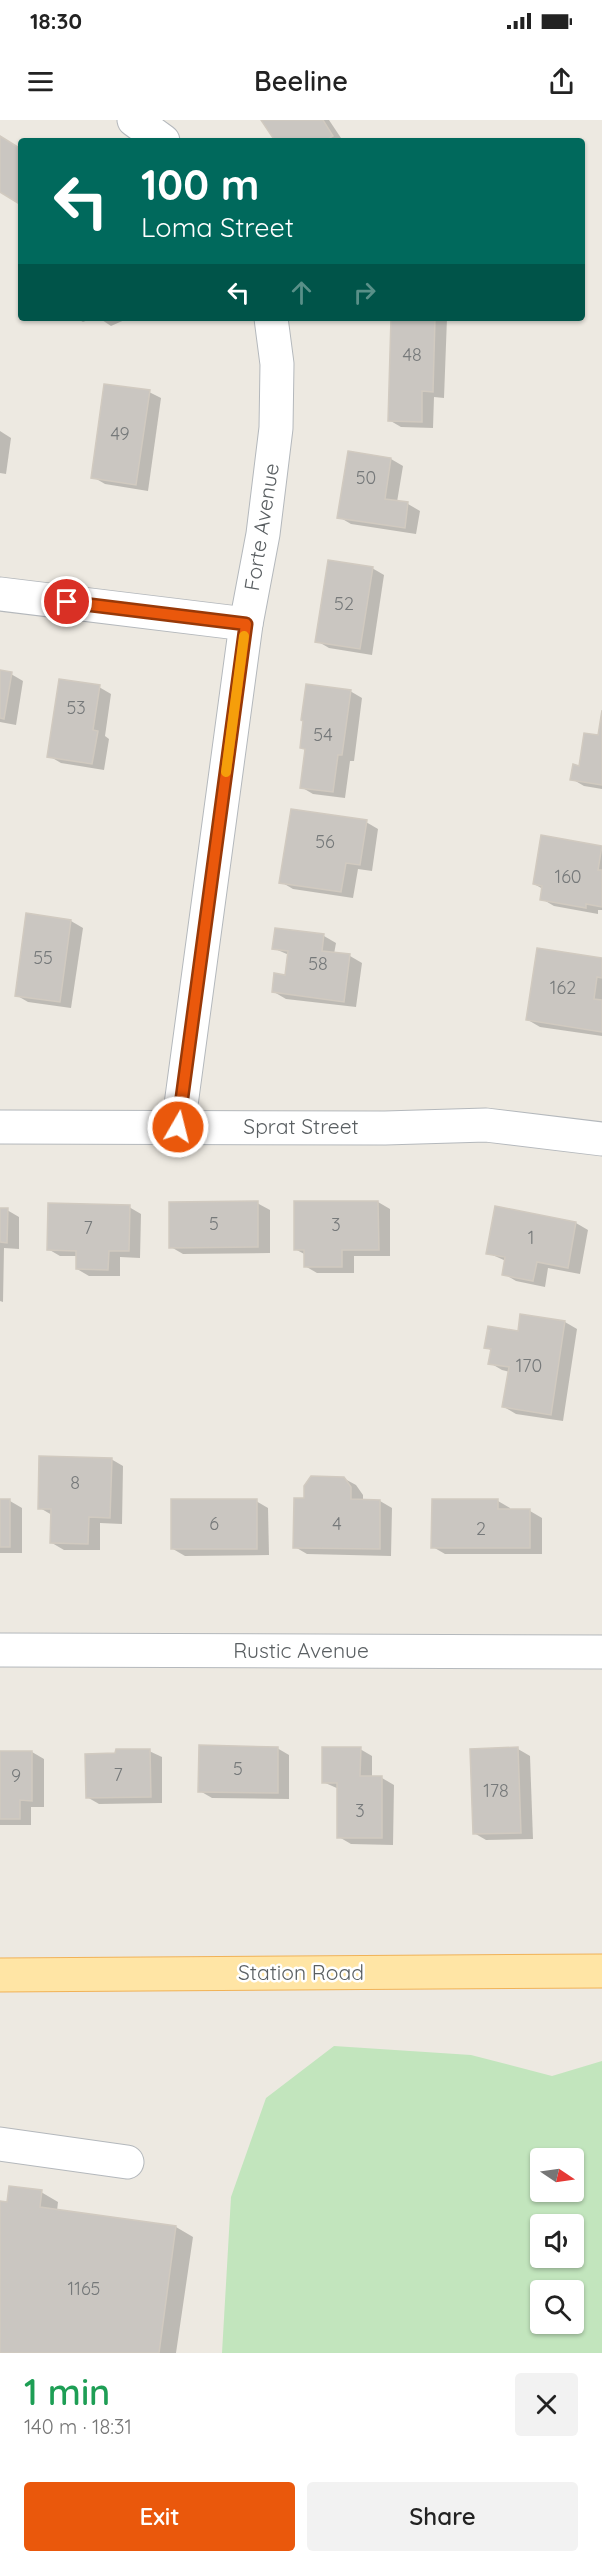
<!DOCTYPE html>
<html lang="en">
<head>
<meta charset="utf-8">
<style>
	body { margin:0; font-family:Quicksand,sans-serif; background:#f2f2f2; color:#222; height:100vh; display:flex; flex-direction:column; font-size:22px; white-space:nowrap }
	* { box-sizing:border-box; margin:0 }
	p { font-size:20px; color:#767676 }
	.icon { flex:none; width:33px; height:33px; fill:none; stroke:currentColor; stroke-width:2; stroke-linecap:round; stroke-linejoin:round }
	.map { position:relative; height:2233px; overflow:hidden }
	.panel { display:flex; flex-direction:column; background:#fff; flex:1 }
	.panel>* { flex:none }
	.guide { position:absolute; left:18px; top:18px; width:567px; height:183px; border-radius:6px; box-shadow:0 2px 4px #0004; background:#00695c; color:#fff; overflow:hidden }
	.needle { width:39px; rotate:103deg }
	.buttons { position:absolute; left:530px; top:2028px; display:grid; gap:12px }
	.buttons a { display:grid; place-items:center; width:54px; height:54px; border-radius:6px; background:#fff; box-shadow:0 2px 4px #0004; font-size:30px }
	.pin { position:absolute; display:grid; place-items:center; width:51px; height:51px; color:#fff; margin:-26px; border:3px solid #fff; border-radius:50%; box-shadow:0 2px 6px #0007 }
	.me { position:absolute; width:66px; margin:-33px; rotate:8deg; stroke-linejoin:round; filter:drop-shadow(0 0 4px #0008) }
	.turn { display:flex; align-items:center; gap:21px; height:126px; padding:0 24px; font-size:27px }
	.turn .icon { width:78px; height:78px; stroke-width:2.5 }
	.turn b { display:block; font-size:42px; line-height:51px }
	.lanes { display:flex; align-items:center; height:57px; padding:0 24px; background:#0003; justify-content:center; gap:30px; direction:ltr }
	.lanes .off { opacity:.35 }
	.round { display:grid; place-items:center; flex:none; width:63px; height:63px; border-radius:6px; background:#f2f2f2 }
	.headline { display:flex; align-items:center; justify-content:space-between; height:102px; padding:0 24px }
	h1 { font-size:36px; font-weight:600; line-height:45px; color:#1e9e55 }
	.action { display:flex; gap:12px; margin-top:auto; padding:12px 24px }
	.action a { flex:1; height:69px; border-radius:6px; background:#ea580c; color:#fff; font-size:24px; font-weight:600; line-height:69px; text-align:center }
	.action a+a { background:#f2f2f2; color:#222 }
	.status { display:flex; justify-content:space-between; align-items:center; height:42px; padding:0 30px; background:#fff; direction:ltr }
	.status svg { height:16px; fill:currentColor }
	header { display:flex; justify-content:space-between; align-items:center; height:78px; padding:0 24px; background:#fff; font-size:27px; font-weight:600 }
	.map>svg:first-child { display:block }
</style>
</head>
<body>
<div class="status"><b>18:30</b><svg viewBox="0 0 49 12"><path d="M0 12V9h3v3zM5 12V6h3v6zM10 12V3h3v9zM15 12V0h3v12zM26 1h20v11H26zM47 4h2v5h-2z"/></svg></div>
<header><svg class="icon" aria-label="menu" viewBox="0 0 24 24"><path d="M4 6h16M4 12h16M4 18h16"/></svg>Beeline<svg class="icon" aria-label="share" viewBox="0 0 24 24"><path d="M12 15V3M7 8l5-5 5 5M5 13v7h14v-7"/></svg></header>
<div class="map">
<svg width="602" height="2233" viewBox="0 0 602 2233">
	<rect width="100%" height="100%" fill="#ede9e1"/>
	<path fill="#c2e5bd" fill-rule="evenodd" d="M334,1926L471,1935L552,1956L602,1941V2233H222L231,2077L266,1978ZM540,2038H573V2072H540ZM540,2104H573V2138H540ZM540,2170H573V2204H540Z"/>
	<g fill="#0003">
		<polygon points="263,0 329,0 343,21 277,21"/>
		<polygon points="76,198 93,198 83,202"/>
		<polygon points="99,198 129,198 111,206"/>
		<polygon points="392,198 447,198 444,278 434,277 433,308 401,307 389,300"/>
		<polygon points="149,272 161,278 148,371 105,364 93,357"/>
		<polygon points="0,311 11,318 6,354 0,353"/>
		<polygon points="349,333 391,339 403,346 397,382 408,384 420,391 416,414 351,404 339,397"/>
		<polygon points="372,448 384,455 372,535 329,528 317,521"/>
		<polygon points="0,552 11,554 23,561 16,605 0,602"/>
		<polygon points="99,567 111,574 105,616 109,619 104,650 61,643 49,636"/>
		<polygon points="350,571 362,578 354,641 350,641 345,678 313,674 301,667 306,630 301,628"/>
		<polygon points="602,600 602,669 584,666 572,659 600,617"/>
		<polygon points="366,702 378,709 372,751 358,749 353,778 293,769 281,762"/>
		<polygon points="542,717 602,727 602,790 598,790 598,794 554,786 542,779 543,769 534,764"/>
		<polygon points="71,801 83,808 71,888 28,882 16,875"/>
		<polygon points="324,816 336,823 334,834 350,836 362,843 356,887 286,879 274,872 286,857 289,835 273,828"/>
		<polygon points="602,839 602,916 540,907 528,900"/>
		<polygon points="295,1082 378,1082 390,1089 390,1136 354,1136 354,1153 317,1153 305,1146 306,1135 295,1129"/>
		<polygon points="257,1083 270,1090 270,1133 183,1134 171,1127"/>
		<polygon points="129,1087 141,1094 140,1138 120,1137 120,1156 89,1156 77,1149 77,1136 60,1136 48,1129"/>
		<polygon points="496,1088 576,1103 588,1110 580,1154 548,1148 545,1167 516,1161 504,1154 506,1141 488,1133"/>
		<polygon points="0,1090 7,1090 19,1097 19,1129 4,1128 3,1182 0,1181"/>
		<polygon points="565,1202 577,1209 563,1301 516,1294 504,1287 510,1252 502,1250 490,1243 492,1231 486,1227 519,1212"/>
		<polygon points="111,1339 123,1346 122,1404 100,1403 100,1430 64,1430 52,1423 52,1395 40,1388"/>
		<polygon points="343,1358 356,1365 363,1375 363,1381 380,1381 392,1388 391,1436 307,1434 295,1427 306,1379"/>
		<polygon points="0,1381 10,1381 22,1388 22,1433 0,1433"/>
		<polygon points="256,1381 268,1388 269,1435 185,1436 173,1429"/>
		<polygon points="498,1381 510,1388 510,1391 530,1391 542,1398 542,1434 445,1434 433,1427"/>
		<polygon points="277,1628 289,1635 289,1679 212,1678 200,1671"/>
		<polygon points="360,1629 372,1636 372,1658 382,1658 394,1665 393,1725 351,1724 339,1717 339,1669 323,1662"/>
		<polygon points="518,1629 530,1636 533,1719 486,1720 474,1713 471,1630"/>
		<polygon points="149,1631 162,1637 162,1683 99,1684 87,1677"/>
		<polygon points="0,1632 32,1632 44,1639 44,1687 31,1687 31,1705 0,1705"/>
		<polygon points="41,2072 58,2082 57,2091 176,2107 193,2117 176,2233 0,2233 0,2083 8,2084"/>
	</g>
	<g fill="#cac6c1" stroke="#d1cac0" stroke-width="1.5">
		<polygon points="261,0 323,0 333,16 325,21 287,21 285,19 275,21"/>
		<polygon points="0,16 21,29 21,85 0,72"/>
		<polygon points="391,198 435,198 433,272 422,271 422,302 388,301"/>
		<polygon points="104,264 150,270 136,365 91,358"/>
		<polygon points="348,331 391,338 385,379 408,382 405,408 337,398"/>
		<polygon points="328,440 373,447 360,529 315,522"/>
		<polygon points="0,550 12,552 4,599 0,598"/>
		<polygon points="59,559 100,565 93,610 98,611 92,644 47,637"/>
		<polygon points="306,564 351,570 342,635 338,635 333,672 300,668 305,629 300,628 303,601 301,600"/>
		<polygon points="602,590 602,665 570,660 573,644 579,646 584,613 598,615"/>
		<polygon points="291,689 367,700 360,745 346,743 341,772 279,763"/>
		<polygon points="541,715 602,726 598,750 602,750 602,787 586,784 586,788 540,780 542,766 533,764"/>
		<polygon points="26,793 71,800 60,882 15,876"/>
		<polygon points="275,808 324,814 322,831 350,834 344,882 272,872 274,853 285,855 288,831 272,829"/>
		<polygon points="537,828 602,838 602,858 597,857 594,879 602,880 602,912 526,900"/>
		<polygon points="258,1081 258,1127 169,1128 169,1082"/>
		<polygon points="294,1081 378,1081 379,1130 342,1130 342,1147 304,1147 304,1130 294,1130"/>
		<polygon points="48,1083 130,1085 129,1131 109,1131 108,1150 76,1149 76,1131 47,1130"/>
		<polygon points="495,1086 576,1102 568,1148 537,1142 533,1161 502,1155 505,1137 486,1134"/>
		<polygon points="0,1088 8,1088 7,1123 0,1122"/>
		<polygon points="520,1194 565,1201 551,1295 502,1287 509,1247 488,1244 491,1229 484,1228 488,1206 518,1211"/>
		<polygon points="39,1336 112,1338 110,1398 89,1397 88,1424 50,1423 51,1389 38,1389"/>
		<polygon points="311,1356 344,1357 351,1367 351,1379 380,1380 380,1429 293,1428 294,1378 304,1378 304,1366"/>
		<rect x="0" y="1379" width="10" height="48"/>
		<rect x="171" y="1379" width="86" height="50"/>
		<polygon points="432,1379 498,1379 498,1389 530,1389 530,1428 431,1428"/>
		<polygon points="199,1625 278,1627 278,1673 198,1672"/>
		<polygon points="322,1627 361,1627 360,1656 382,1656 382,1718 337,1718 337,1663 322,1663"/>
		<polygon points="518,1627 521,1713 473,1714 470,1629"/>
		<polygon points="116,1629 150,1629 151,1677 86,1678 85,1634 115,1633"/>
		<polygon points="0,1631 32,1631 32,1681 20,1680 20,1699 0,1699"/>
		<polygon points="9,2066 42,2070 40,2087 176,2106 159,2233 0,2233 0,2081 7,2082"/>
	</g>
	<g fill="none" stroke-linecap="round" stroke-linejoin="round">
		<g stroke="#b4b8bc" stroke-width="35">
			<g id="minor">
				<polyline points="134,0 163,21"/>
				<polyline points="0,474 246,504"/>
				<polyline points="0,1007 385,1008 486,1005 602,1019"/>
				<polyline points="178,1007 246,504 263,414 276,308 277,244 271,198"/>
				<polyline points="0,1530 602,1532"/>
				<polyline points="0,2024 127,2042"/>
			</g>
		</g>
		<g stroke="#f1b257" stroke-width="35">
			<polyline id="major" points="0,1855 602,1851"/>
		</g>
		<use href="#minor" stroke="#fff" stroke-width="33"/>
		<use href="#major" stroke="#ffe5a5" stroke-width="33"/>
	</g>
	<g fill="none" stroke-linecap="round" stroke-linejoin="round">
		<g stroke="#983908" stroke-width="15">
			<polyline id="route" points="67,482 246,504 178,1007"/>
		</g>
		<use href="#route" stroke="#ea580c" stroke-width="10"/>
		<polyline stroke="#f59e0b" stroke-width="10" points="226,652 244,516"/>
	</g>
	<g text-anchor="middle" stroke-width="5" stroke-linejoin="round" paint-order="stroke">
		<g font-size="18" fill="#76797a">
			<text x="412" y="241">48</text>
			<text x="120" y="320">49</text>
			<text x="366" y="364">50</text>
			<text x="344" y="490">52</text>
			<text x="76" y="594">53</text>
			<text x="323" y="621">54</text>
			<text x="325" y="728">56</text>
			<text x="568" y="763">160</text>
			<text x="43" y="844">55</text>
			<text x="318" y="850">58</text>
			<text x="563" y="874">162</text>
			<text x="214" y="1110">5</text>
			<text x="336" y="1111">3</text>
			<text x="88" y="1114">7</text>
			<text x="531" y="1124">1</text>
			<text x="529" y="1252">170</text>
			<text x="75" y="1369">8</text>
			<text x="214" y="1410">6</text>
			<text x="337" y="1410">4</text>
			<text x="481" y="1415">2</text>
			<text x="238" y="1655">5</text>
			<text x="118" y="1661">7</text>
			<text x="16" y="1662">9</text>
			<text x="496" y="1677">178</text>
			<text x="360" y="1697">3</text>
			<text x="84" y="2175">1165</text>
		</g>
		<g font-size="21" fill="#5a5f62" stroke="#fff">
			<text transform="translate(262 407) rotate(-81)" y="7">Forte Avenue</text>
			<text x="301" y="1014">Sprat Street</text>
			<text x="301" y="1538">Rustic Avenue</text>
			<text x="301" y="1860">Station Road</text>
		</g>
	</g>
</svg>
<div class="buttons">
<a><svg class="needle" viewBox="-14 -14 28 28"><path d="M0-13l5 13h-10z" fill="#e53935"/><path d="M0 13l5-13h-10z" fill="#767676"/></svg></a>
<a><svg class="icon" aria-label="sound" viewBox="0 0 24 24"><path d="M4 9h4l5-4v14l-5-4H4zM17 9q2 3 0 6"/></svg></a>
<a><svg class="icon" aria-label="search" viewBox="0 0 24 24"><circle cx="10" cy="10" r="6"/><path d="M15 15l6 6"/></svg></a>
</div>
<div class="pin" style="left:67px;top:482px;background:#d93025"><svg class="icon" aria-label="arrive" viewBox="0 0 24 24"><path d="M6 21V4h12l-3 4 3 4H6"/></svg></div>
<svg class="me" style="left:178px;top:1007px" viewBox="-20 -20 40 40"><circle r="17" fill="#ea580c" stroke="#fff" stroke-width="3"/><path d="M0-11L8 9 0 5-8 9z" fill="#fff"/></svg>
<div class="guide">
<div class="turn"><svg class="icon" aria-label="left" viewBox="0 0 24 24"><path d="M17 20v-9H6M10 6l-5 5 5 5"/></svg><div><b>100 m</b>Loma Street</div></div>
<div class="lanes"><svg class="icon" aria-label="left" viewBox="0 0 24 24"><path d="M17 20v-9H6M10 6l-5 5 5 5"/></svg><svg class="icon off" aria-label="ahead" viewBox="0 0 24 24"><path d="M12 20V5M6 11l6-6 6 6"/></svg><svg class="icon off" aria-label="right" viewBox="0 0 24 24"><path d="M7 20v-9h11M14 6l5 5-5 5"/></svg></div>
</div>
</div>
<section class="panel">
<div class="headline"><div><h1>1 min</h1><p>140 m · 18:31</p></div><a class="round"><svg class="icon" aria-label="close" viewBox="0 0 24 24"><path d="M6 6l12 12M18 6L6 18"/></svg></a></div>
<div class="action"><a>Exit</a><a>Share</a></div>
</section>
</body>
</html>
